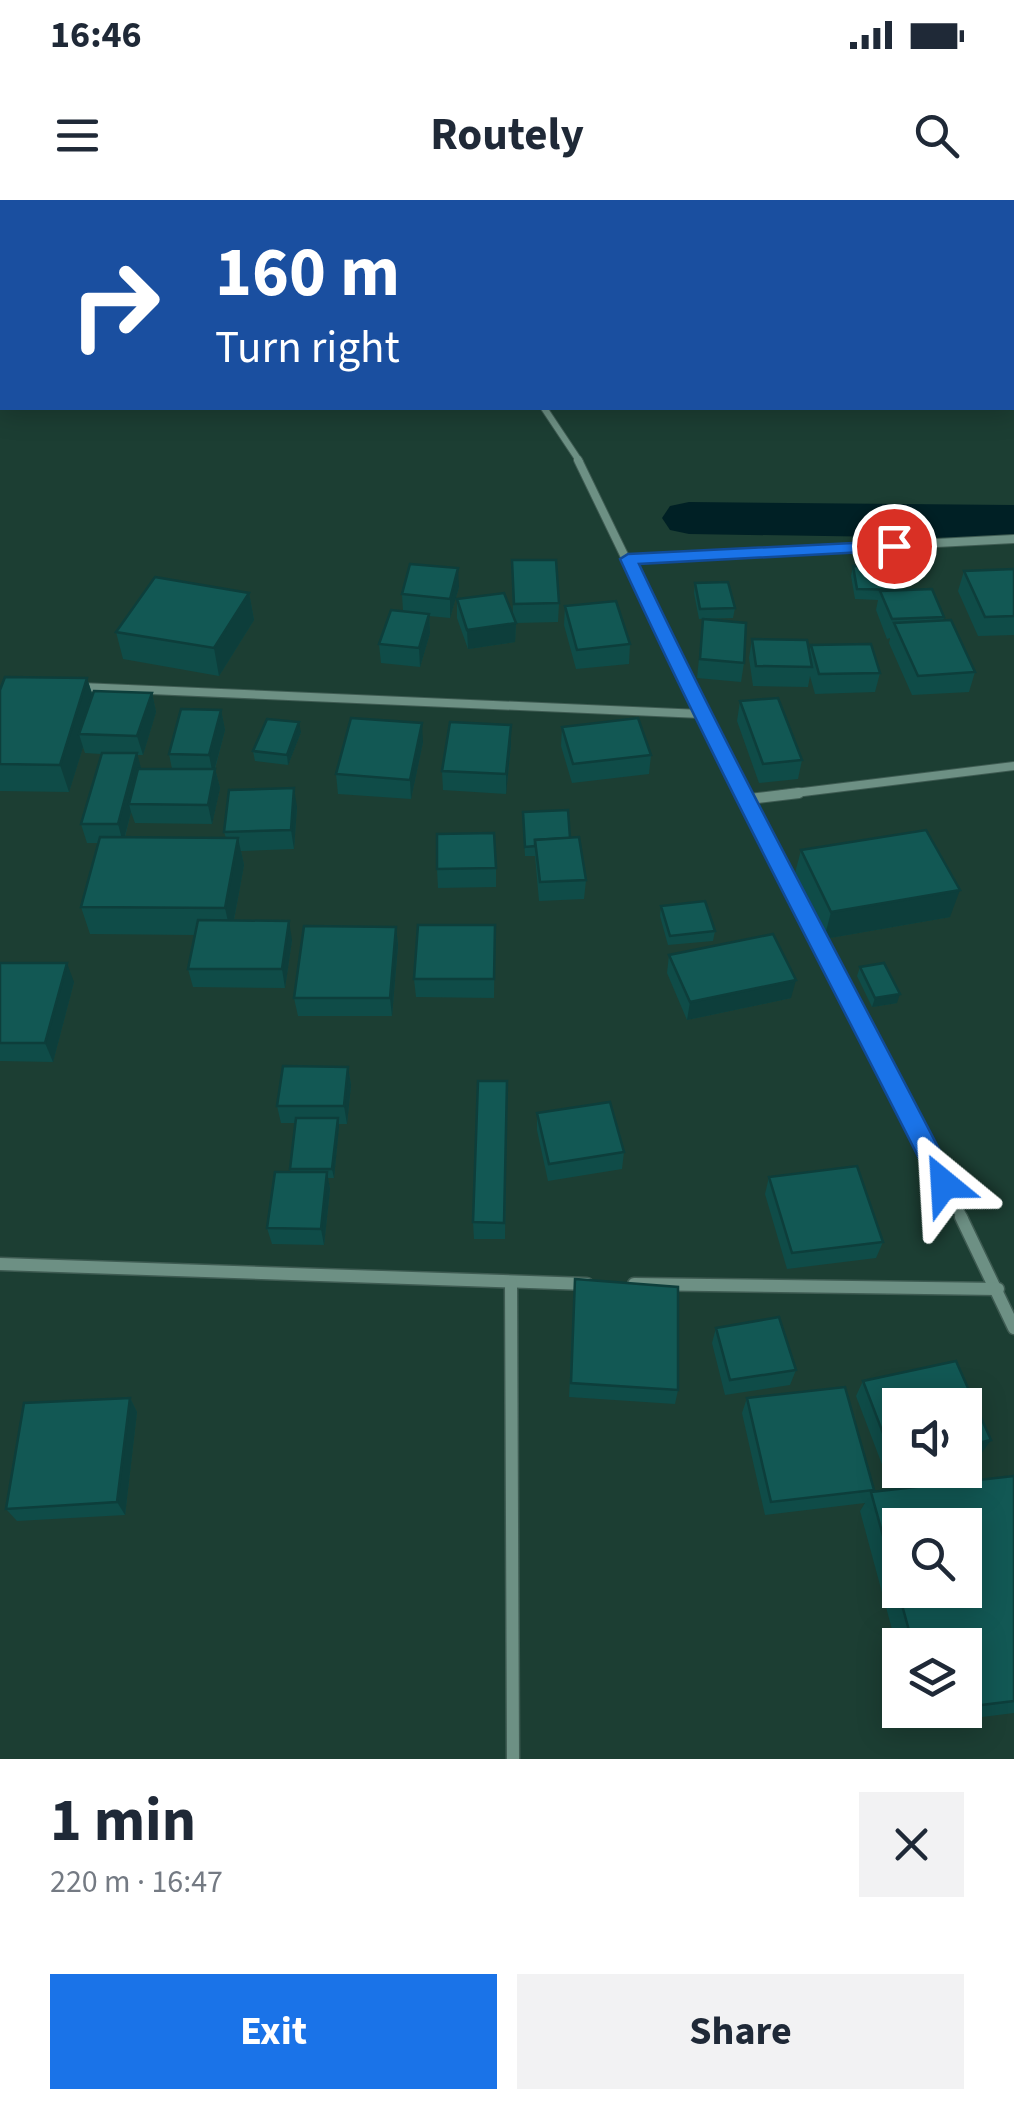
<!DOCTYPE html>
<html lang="en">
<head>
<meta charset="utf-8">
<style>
	body { margin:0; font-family:"Source Sans 3",sans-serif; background:#f2f2f3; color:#1f2937; height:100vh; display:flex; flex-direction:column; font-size:38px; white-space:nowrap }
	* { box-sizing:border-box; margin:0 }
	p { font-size:32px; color:#747a83 }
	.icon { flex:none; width:55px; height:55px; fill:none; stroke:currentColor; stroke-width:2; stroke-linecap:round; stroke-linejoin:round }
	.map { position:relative; height:1559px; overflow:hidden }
	.sheet { display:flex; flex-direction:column; background:#fff; flex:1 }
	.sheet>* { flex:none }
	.banner { position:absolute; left:0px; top:0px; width:1015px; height:210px; box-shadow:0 5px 25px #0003; background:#1a4fa0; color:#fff; overflow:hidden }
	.tools { position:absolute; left:882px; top:1188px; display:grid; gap:20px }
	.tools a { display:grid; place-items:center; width:100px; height:100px; border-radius:0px; background:#fff; box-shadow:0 5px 25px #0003; font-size:50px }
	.pin { position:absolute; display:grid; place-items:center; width:85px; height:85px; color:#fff; margin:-42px; border:5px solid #fff; border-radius:50%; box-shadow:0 2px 10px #0007 }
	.me { position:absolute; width:110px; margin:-55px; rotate:333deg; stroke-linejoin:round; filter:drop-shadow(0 0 8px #0008) }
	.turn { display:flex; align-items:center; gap:35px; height:210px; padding:0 50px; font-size:45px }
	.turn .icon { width:130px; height:130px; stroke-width:2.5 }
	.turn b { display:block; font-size:70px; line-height:85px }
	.round { display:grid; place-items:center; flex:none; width:105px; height:105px; border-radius:0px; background:#f2f2f3 }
	.head { display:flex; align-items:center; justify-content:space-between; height:170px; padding:0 50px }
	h1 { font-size:60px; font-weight:700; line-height:75px }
	.primary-button { display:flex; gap:20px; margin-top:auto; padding:20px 50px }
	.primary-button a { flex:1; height:115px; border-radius:0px; background:#1a73e8; color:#fff; font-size:40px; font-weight:700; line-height:115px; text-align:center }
	.primary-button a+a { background:#f2f2f3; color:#1f2937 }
	.status { display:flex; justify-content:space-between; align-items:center; height:70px; padding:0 50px; background:#fff; direction:ltr }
	.status svg { height:28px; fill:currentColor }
	header { display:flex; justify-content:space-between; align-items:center; height:130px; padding:0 50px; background:#fff; font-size:45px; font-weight:700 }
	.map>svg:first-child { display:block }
</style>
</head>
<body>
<div class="status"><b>16:46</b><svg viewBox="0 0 49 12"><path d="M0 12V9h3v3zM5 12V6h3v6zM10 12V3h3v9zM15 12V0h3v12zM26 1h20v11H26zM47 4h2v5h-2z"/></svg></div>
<header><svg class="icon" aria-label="menu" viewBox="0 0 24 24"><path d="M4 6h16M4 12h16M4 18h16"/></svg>Routely<svg class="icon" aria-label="search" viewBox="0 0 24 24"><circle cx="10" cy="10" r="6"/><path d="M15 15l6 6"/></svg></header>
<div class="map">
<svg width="1014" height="1559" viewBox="0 0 1014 1559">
	<rect width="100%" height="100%" fill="#1c3e33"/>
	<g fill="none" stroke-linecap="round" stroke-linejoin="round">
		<polygon fill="#002025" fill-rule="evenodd" points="689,302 1014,305 1014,339 689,334 670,330 662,318 670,306"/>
		<g stroke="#3e5b52" stroke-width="8">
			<g id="minor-far3">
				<polyline points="970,2 992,0"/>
				<polyline points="544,208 580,262"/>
			</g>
		</g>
		<g stroke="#3e5b52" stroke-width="10">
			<g id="minor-far2">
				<polyline points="578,260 701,514 747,595"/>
				<polyline points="629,359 1014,339"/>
				<polyline points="81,487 701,514"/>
				<polyline points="779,595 1014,566"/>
			</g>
		</g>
		<g stroke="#3e5b52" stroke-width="12">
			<g id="minor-far1">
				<polyline points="745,593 963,1019"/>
				<polyline points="749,599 799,593"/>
			</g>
		</g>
		<g stroke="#3e5b52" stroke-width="15">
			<g id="minor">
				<polyline points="961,1017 1014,1128"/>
				<polyline points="0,1064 587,1084"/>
				<polyline points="511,1083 513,1559"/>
				<polyline points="634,1084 998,1089"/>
			</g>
		</g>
		<use href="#minor-far3" stroke="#6d9084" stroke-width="6"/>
		<use href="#minor-far2" stroke="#6d9084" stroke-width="8"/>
		<use href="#minor-far1" stroke="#6d9084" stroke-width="10"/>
		<use href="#minor" stroke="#6d9084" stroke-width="12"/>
	</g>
	<g fill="#0f4c48">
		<rect x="288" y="0" width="57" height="2"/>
		<polygon points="512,360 559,403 558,422 516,423 515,442 468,449 457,418 457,399 513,417"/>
		<polygon points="853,366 900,390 944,417 943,421 975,472 969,492 912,495 889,443 890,438 887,439 876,410 878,400 855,399 851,376"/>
		<polygon points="1014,369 1014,435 978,436 958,391 964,371"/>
		<polygon points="695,383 735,408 733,418 699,419 694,393"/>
		<polygon points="459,387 450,418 429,416 430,433 420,467 381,463 379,444 403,411 402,394"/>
		<polygon points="249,393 254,420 219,476 123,459 116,432"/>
		<polygon points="565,406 630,444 629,464 576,469 564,425"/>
		<polygon points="703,419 744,463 741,482 697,478"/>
		<polygon points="752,439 809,453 811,445 880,473 875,492 815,494 810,476 808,487 753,486 749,458"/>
		<polygon points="87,478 93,496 152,493 156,512 143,555 137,555 141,569 172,569 169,554 221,510 225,530 215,569 220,588 212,624 135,623 131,612 125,637 226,638 224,632 297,607 294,649 241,651 244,665 234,720 292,740 285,788 193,787 188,769 195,735 90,734 81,707 98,643 87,643 81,624 101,554 85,553 83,547 69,592 0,591 0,490"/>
		<polygon points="740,501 802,560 798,579 759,583 737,521"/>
		<polygon points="562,527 651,555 649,574 572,583 561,546"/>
		<polygon points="301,532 288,565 255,561 253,551"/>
		<polygon points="423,542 411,599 338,594 336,574"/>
		<polygon points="511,544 506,594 443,590 442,571"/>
		<polygon points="523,622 571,638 586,680 584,699 539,701 535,656 525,656"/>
		<polygon points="801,650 950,717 824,739 794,677"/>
		<polygon points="496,668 496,687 438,688 437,669"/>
		<polygon points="661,706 715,731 713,741 668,745 660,716"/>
		<polygon points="495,725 494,798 416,797 414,779"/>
		<polygon points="396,727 398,745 392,816 298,816 294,798"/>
		<polygon points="669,755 791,798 687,820 667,773"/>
		<polygon points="0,763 74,782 53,862 0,861"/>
		<polygon points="860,767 897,803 872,807 857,776"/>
		<polygon points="348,867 351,885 347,924 339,924 334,978 328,978 330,989 324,1045 272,1044 267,1028 290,972 295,923 281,923 277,906"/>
		<polygon points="507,881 505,1039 474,1039 473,1022"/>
		<polygon points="537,913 624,952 622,969 548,981 537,930"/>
		<polygon points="769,977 883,1042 876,1058 787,1069 765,994"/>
		<polygon points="574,1095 678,1190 675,1204 569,1197"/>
		<polygon points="716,1128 796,1170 790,1185 725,1195 712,1143"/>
		<polygon points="863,1181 981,1254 900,1270 909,1270 886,1275 856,1196"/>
		<polygon points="130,1198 137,1212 125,1315 17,1321 6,1309"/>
		<polygon points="747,1198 874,1290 872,1292 1014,1276 1014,1513 918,1525 914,1510 965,1510 965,1445 900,1445 900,1459 860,1311 865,1303 765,1315 742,1213"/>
	</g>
	<g fill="#0d3e3b">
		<polygon points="410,0 432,0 432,1 411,2"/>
		<polygon points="458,368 459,387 450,418 450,399"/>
		<polygon points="249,393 254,420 219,476 214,448"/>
		<polygon points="429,414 430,433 420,467 419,448"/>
		<polygon points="516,423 515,442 468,449 467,430"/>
		<polygon points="87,478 95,505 79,534 83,547 69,592 60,565"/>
		<polygon points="152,493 156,512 143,555 137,536"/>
		<polygon points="221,510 225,530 213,575 209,555"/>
		<polygon points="299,522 301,532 288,565 287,555"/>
		<polygon points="422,523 423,542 411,599 410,580"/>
		<polygon points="511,525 511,544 506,594 506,574"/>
		<polygon points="137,553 142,572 129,604 131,612 123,643 118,624"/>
		<polygon points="215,569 220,588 212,624 208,605"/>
		<polygon points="294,588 297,607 294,649 291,630"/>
		<polygon points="238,638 244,665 231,735 225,708"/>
		<polygon points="960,690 950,717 824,739 831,712"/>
		<polygon points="289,721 292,740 285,788 282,769"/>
		<polygon points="396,727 398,745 392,816 390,798"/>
		<polygon points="67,763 74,782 53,862 45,843"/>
		<polygon points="796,780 791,798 687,820 690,802"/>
		<polygon points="900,794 897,803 872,807 875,798"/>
		<polygon points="348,867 351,885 347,924 344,906"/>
		<polygon points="338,918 339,927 334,978 332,969"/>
		<polygon points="327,972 330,989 324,1045 321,1029"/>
		<polygon points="130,1198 137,1212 125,1315 117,1302"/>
		<polygon points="991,1240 981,1254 965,1258 965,1246"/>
		<polygon points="900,1260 900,1270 909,1270 886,1275 894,1262"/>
	</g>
	<g fill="#125854" stroke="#0d3e3b" stroke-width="2.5" fill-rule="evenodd">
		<polygon points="435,0 479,0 481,2 437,2"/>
		<polygon points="893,0 912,0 915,2 877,2"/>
		<polygon points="954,0 960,0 963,2 931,2"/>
		<polygon points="988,0 1014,0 1014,10 1012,10 1012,2 990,2"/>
		<polygon points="1014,52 1014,74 1012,74 1012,53"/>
		<polygon points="512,360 556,360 559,403 514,404"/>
		<polygon points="410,364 458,368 450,399 402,394"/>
		<polygon points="853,366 896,367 900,390 857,389"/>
		<polygon points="1014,369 1014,416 985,417 964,371"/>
		<polygon points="155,377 249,393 214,448 116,432"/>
		<polygon points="728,382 735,408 700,409 695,383"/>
		<polygon points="932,389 944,417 892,419 880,391"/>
		<polygon points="504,393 516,423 467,430 457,399"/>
		<polygon points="616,401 630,444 577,450 565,406"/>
		<polygon points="391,410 429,414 419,448 379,444"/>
		<polygon points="703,419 746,423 744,463 700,459"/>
		<polygon points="951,420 975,472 918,476 894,423"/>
		<polygon points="752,439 807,440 812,467 756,466"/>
		<polygon points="871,444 880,473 819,474 811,445"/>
		<polygon points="5,477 87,478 60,565 0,564 0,490"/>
		<polygon points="94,491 152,493 137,536 79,534"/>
		<polygon points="778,498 802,560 763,564 740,501"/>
		<polygon points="181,509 221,510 209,555 169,554"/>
		<polygon points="351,518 422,523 410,580 336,574"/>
		<polygon points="638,518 651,555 573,564 562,527"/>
		<polygon points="267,519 299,522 287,555 253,551"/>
		<polygon points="450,522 511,525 506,574 442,571"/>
		<polygon points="102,553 137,553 118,624 81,624"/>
		<polygon points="138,569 215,569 208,605 129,604"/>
		<polygon points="294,588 291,630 224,632 229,590"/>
		<polygon points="568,610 570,638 535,640 535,646 525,647 523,612"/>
		<polygon points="926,630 960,690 831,712 801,650"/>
		<polygon points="494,633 496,668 437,669 437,634"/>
		<polygon points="100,637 238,638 225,708 81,707"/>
		<polygon points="579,637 586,680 540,682 535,640"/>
		<polygon points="705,701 715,731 670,736 661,706"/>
		<polygon points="198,720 289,721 282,769 188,769"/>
		<polygon points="418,725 495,725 494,779 414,779"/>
		<polygon points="304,726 396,727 390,798 294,798"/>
		<polygon points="773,734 796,780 690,802 669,755"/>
		<polygon points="0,763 67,763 45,843 0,843"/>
		<polygon points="884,763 900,794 875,798 860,767"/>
		<polygon points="283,866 348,867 344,906 277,906"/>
		<polygon points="478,881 507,881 504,1023 473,1022"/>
		<polygon points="610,902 624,952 549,964 537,913"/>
		<polygon points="296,918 338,918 332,969 290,969"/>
		<polygon points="857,966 883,1042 792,1053 769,977"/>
		<polygon points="275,972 327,972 321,1029 267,1028"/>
		<polygon points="575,1079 678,1087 678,1190 571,1183"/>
		<polygon points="779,1117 796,1170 730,1180 716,1128"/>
		<polygon points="956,1161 991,1240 965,1246 965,1205 900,1205 900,1260 894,1262 863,1181"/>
		<polygon points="845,1187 874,1290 771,1302 747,1198"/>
		<polygon points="130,1198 117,1302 6,1309 24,1203"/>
		<path d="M1014,1276V1501L965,1507V1445H913L871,1292ZM900,1325H965V1390H900Z"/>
	</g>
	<path fill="#1a73e8" stroke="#114b97" stroke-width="2.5" d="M894,341L901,342V350L639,364C737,571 848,772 953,976L957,984L953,992L944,995L936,992C830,781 718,573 620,359L628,354Z"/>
</svg>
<div class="tools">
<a><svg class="icon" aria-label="sound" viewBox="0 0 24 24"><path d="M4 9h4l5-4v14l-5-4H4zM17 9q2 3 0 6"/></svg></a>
<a><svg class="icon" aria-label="search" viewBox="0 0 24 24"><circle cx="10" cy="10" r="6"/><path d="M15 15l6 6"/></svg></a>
<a><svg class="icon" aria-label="layers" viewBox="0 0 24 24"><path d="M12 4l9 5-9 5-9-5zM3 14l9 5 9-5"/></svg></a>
</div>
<div class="pin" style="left:894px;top:346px;background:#d93025"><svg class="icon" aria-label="arrive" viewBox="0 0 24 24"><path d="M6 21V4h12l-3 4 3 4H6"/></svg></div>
<svg class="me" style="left:944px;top:984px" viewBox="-20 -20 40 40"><path d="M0-17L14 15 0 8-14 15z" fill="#1a73e8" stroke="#fff" stroke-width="4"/></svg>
<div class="banner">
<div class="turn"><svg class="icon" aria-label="right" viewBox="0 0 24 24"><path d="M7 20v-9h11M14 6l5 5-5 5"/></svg><div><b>160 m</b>Turn right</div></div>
</div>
</div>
<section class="sheet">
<div class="head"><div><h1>1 min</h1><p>220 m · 16:47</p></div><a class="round"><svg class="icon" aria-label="close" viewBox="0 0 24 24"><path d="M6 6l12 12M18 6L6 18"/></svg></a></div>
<div class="primary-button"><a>Exit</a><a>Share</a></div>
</section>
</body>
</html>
